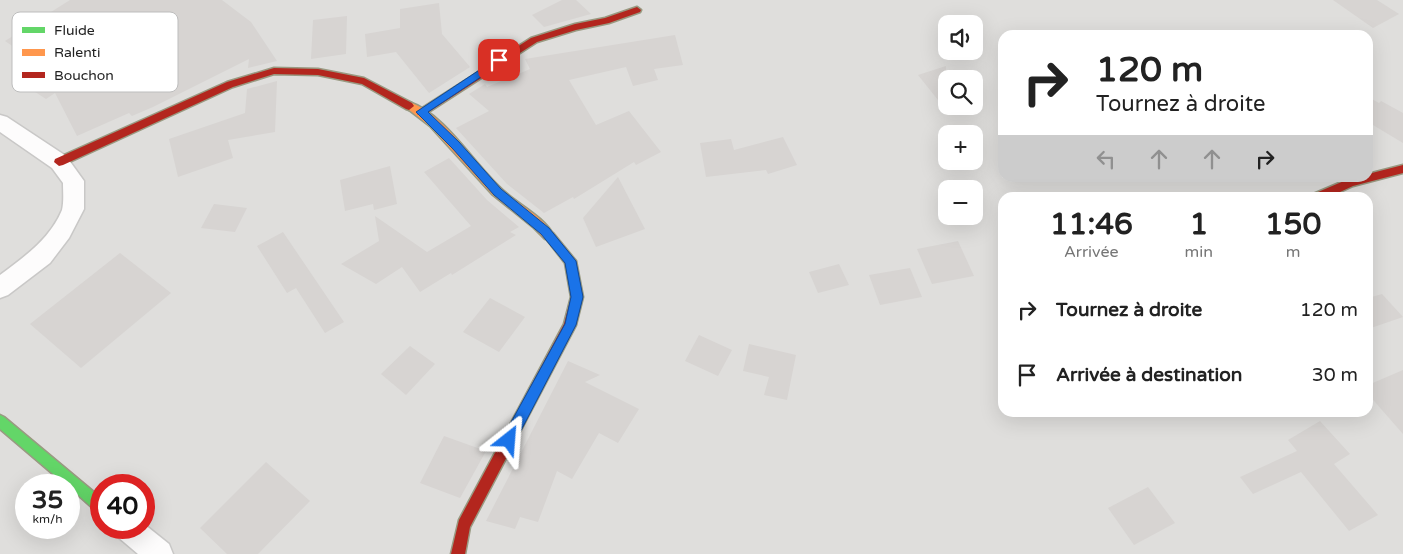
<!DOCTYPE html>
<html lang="fr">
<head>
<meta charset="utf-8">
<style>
	body { margin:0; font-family:"Varela Round",sans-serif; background:#f2f2f2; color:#222; height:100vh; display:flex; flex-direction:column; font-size:19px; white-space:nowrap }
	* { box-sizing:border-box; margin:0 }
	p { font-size:16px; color:#767676 }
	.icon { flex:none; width:28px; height:28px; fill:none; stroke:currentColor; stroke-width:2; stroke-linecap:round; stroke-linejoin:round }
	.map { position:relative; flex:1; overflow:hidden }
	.sheet { position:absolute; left:998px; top:192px; width:375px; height:225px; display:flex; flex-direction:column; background:#fff; border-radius:15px; box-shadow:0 5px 20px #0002 }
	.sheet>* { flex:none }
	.top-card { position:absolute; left:998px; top:30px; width:375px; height:152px; border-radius:15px; box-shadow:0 5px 20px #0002; background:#fff; color:#222; overflow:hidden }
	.fabs { position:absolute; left:938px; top:15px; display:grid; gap:10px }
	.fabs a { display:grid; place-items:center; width:45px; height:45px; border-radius:10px; background:#fff; box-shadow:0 5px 20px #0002; font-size:25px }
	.speed { position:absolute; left:15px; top:474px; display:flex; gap:10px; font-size:25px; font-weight:700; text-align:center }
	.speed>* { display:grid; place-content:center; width:65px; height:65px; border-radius:50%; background:#fff; box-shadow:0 5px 20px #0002; line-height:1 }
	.speed small { font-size:12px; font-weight:400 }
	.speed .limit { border:8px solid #d22; background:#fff; color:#111 }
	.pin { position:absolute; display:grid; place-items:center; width:42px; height:42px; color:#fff; margin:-21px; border-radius:10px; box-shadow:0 2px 8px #0006 }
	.me { position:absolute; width:55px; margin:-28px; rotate:28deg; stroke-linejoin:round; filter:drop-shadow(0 0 4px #0008) }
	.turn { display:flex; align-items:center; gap:18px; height:105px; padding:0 15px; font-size:22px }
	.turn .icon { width:65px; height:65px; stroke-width:2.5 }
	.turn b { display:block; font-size:35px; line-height:42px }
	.lanes { display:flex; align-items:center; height:48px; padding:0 15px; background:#0003; justify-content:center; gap:25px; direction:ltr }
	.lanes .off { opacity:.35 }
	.eta { display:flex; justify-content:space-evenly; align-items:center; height:85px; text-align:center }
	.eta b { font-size:30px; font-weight:800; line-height:35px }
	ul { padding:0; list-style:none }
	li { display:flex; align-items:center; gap:15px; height:65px; padding:0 15px }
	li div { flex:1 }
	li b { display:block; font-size:19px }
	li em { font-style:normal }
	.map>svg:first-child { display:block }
</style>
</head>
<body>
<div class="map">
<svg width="1403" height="554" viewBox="0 0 1403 554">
	<rect width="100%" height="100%" fill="#f0eeeb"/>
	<path fill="#dfdedc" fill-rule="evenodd" d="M0,0H1403V554H0ZM946,24H974V51H946ZM1002,35H1368V178H1002ZM946,79H974V106H946ZM946,134H974V161H946ZM946,189H974V216H946ZM1002,198H1368V412H1002ZM26,485H69V528H26ZM101,485H144V528H101Z"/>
	<g fill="#d7d4d2">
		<polygon points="70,0 222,0 251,22 277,61 248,68 249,59 153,107 132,116 129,113 77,136 55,93 46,99 29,88 14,84 33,60 5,41"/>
		<polygon points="562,0 576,0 591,14 544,27 532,15"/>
		<polygon points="1333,0 1377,0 1399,14 1373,28"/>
		<polygon points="439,3 442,34 470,67 429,93 396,52 367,57 365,34 400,28 400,9"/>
		<polygon points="347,16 346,54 311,59 313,20"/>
		<polygon points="675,35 683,65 654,69 658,80 633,86 626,67 569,80 596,125 629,111 661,152 636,165 634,162 574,199 573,197 544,213 507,184 456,128 489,111 469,94 485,84 487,87 530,69 525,59"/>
		<polygon points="946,66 946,110 918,75"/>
		<polygon points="277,81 275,132 228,140 233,158 178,177 169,139 245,113 247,89"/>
		<polygon points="1368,97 1379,103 1381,101 1403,113 1403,143 1368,122"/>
		<polygon points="783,137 797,165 768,174 766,170 706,177 700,143 731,139 734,150"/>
		<polygon points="449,158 487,200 519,227 510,232 516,235 452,275 451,273 420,292 402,267 376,284 341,264 379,241 375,216 427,252 471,226 424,172"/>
		<polygon points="390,166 397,204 374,210 373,204 345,211 340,180"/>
		<polygon points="618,177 645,229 596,247 583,218"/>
		<polygon points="214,204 247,208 235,232 201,228"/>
		<polygon points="283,232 344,322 325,333 296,288 287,293 257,246"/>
		<polygon points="958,241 974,276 932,284 917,249"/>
		<polygon points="120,253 171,293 81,368 30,324"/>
		<polygon points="839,264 849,285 818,293 809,272"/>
		<polygon points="910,268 922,297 880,305 869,275"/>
		<polygon points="1382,294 1403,317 1368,329 1368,298"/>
		<polygon points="490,298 525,317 499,352 463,332"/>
		<polygon points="699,335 732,350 718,376 685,361"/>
		<polygon points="749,344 796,355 787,400 764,395 769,377 743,371"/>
		<polygon points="410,346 435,364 406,395 381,374"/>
		<polygon points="568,361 600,375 585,382 639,409 618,443 599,433 572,479 557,471 538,522 520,517 515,529 486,521"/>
		<polygon points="1403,370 1403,434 1368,394 1368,385"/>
		<polygon points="1320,421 1350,454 1334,464 1378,515 1349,531 1301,472 1253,494 1240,477 1297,451 1288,440"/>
		<polygon points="444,436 486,451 460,498 420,483"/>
		<polygon points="266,462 310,501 258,554 227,554 200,528"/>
		<polygon points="1148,487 1175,523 1134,545 1108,508"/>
	</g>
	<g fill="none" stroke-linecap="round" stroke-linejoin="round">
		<g stroke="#c9c8c7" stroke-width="3">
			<g id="street">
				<path d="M0,115L7,117L66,156L84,181V209L69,238L50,263L8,295L0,298V275C24,257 50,239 62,210C64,202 63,191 63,183L52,168L0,132Z"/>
				<polygon points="144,524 169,544 173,554 138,554 118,537 114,528 144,528"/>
			</g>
		</g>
		<g stroke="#999a82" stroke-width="3">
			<polygon id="fast" points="0,415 4,417 101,498 101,513 96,511 69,487 69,485 66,485 0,429"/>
		</g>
		<g stroke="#999a82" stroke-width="3">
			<path id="slow" d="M409,102C446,114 476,168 506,193C521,206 545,218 554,236L553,239H545L533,227L492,194L430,126L404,106L406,103Z"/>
		</g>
		<g stroke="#999a82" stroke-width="3">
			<g id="jam">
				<polygon points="637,7 641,10 640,12 609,23 576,30 537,42 424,115 418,115 416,112 531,38 575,24 605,18"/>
				<polygon points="274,68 318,69 364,78 412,103 414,106 409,110 406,109 362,84 318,75 274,74 233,87 63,165 59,166 54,162 55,159 227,82"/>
				<polygon points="1403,165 1403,173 1353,186 1327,198 1310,198 1311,195 1351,178 1368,178 1368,174"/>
				<polygon points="549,231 553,233 576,261 583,297 576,325 470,527 465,554 451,554 459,520 564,324 571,297 565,263 544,236 545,233"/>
			</g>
		</g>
		<use href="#street" fill="#fdfcfc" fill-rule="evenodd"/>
		<use href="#fast" fill="#63d668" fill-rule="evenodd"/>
		<use href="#slow" fill="#ff974d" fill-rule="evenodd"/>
		<use href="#jam" fill="#b3261e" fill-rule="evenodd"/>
	</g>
	<polygon fill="#1a73e8" stroke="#114b97" points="499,57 504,60 502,63 428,112 459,142 501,189 549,228 576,261 583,297 576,325 514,444 509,446 504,444 503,440 504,435 565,324 571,297 565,263 541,234 494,195 452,148 416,112"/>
	<rect x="12" y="12" width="166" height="80" rx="8" fill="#fff" stroke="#bdbdbd" stroke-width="1"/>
	<rect x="22" y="27" width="23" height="6" fill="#63d668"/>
	<rect x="22" y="49" width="23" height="7" fill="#ff974d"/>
	<rect x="22" y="72" width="23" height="6" fill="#b3261e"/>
	<g font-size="14" fill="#222">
		<text x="54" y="35">Fluide</text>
		<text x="54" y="57">Ralenti</text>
		<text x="54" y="80">Bouchon</text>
	</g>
</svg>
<div class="fabs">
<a><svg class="icon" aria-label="sound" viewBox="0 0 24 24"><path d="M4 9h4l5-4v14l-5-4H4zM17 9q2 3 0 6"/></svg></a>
<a><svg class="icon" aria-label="search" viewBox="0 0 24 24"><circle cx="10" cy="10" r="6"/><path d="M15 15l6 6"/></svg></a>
<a>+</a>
<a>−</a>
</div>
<div class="speed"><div>35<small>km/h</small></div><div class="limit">40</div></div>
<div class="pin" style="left:499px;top:60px;background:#d93025"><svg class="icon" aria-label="arrive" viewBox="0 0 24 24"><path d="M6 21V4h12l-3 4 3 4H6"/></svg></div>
<svg class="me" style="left:509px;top:440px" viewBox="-20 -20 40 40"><path d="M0-17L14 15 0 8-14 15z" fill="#1a73e8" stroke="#fff" stroke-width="4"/></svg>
<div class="top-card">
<div class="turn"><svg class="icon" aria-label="right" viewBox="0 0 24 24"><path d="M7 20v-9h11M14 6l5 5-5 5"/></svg><div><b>120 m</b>Tournez à droite</div></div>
<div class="lanes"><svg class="icon off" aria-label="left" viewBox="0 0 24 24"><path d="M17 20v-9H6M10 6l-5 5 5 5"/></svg><svg class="icon off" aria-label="ahead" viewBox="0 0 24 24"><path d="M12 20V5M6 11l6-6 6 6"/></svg><svg class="icon off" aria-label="ahead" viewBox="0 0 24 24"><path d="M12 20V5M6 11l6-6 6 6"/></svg><svg class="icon" aria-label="right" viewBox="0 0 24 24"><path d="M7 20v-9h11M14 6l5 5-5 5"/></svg></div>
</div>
<section class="sheet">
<div class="eta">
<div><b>11:46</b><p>Arrivée</p></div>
<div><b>1</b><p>min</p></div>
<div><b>150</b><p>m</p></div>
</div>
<ul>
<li><svg class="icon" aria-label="right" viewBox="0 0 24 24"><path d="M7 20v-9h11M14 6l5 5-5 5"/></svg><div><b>Tournez à droite</b></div><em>120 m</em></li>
<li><svg class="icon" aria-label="arrive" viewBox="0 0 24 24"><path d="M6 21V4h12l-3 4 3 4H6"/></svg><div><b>Arrivée à destination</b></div><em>30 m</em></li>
</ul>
</section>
</div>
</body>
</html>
